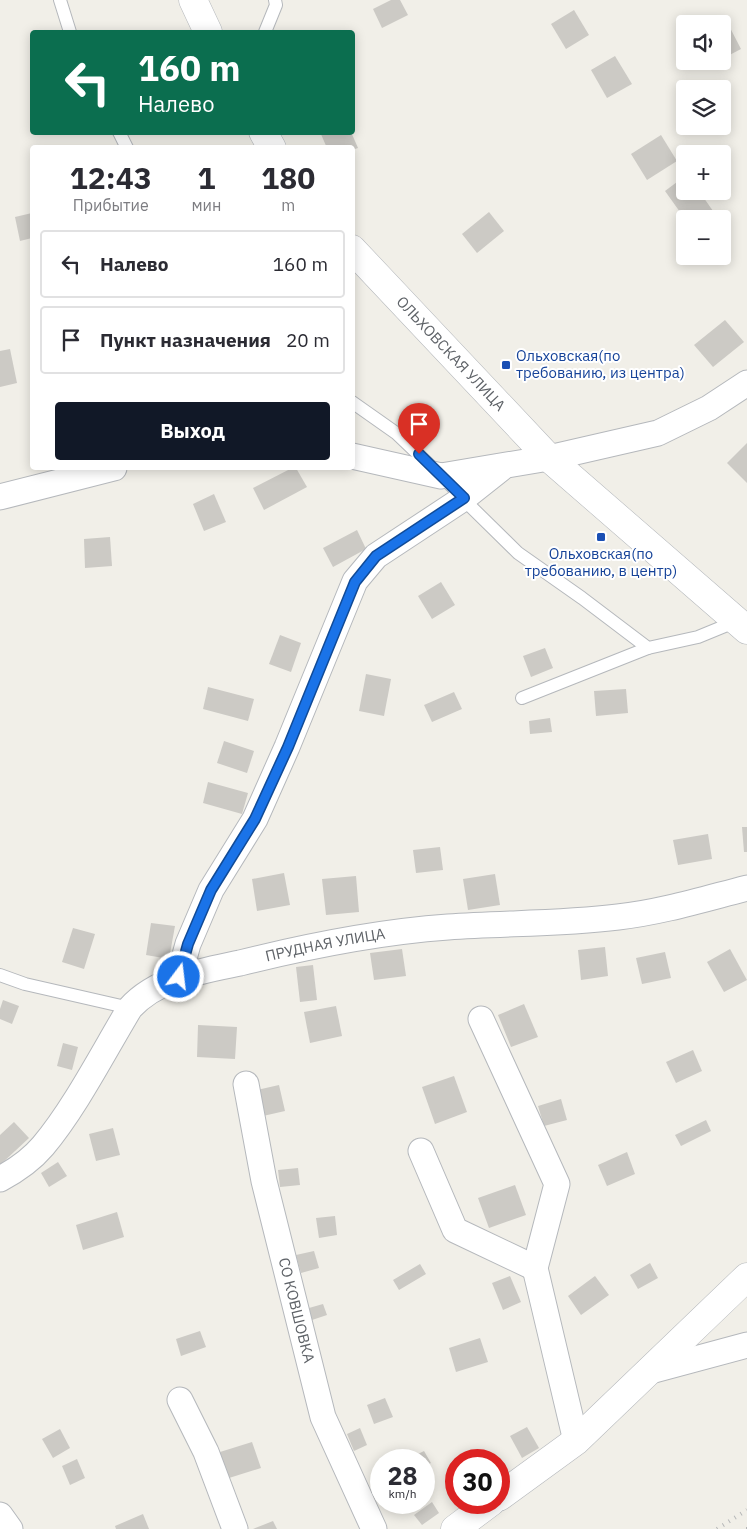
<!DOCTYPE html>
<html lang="ru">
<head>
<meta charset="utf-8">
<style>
	body { margin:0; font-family:"IBM Plex Sans",sans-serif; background:#f2f2f3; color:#2b2b33; height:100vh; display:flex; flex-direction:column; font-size:19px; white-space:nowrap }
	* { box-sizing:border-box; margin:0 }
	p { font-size:16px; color:#7c7c81 }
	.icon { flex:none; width:28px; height:28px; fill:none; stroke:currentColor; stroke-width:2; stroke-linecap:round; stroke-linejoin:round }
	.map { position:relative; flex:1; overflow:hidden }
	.panel { position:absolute; left:30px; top:145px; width:325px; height:325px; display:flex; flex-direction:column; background:#fff; border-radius:5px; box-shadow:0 2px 12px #0003 }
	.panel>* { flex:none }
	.banner { position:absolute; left:30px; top:30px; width:325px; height:105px; border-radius:5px; box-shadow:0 2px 12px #0003; background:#0b6e4f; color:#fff; overflow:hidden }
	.fabs { position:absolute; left:676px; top:15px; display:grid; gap:10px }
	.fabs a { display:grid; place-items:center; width:55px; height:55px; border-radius:5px; background:#fff; box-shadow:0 2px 12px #0003; font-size:25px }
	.speed { position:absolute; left:370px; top:1449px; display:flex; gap:10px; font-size:25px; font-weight:700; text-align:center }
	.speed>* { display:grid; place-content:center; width:65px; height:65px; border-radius:50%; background:#fff; box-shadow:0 2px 12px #0003; line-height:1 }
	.speed small { font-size:12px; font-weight:400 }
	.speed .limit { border:8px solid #d22; background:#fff; color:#111 }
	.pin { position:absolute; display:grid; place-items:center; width:42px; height:42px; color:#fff; margin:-51px -21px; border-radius:50% 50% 50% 0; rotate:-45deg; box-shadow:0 0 5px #0007 }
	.pin .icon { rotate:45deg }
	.me { position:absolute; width:55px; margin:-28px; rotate:15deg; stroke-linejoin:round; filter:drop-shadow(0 0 4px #0008) }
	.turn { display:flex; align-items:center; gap:18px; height:105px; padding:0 25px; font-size:22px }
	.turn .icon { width:65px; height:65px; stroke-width:2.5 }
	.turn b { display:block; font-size:35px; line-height:42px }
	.eta { display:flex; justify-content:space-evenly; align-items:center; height:85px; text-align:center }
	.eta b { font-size:30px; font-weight:800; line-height:35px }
	.cta { display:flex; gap:10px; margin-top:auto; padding:10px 25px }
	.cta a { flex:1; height:58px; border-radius:5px; background:#111827; color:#fff; font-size:20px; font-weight:800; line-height:58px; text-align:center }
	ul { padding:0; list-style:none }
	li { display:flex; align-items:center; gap:15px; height:68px; margin:0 10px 8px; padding:0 15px; border:2px solid #e1e1e2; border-radius:5px }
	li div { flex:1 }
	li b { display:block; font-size:19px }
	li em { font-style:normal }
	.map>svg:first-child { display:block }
</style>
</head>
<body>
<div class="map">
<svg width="747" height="1529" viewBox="0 0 747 1529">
	<rect width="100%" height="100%" fill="#f1efe8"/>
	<g fill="#cccac5">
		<polygon points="391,0 400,0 408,15 382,28 373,9"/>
		<polygon points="574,10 589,35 566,49 551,24"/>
		<polygon points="726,20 741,49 722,59 722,24 718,24"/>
		<polygon points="615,56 632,84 607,98 591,70"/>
		<polygon points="320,132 351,132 358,148 352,150 352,148 327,148"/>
		<polygon points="661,135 677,161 647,180 631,154"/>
		<polygon points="685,176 685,191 699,191 713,211 703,219 685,219 665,191"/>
		<polygon points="489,212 504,231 477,253 462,234"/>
		<polygon points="32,213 32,238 20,241 15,217"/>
		<polygon points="725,320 744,342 713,367 694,345"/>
		<polygon points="10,349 17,383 0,387 0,351"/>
		<polygon points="747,443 747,483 727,463"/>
		<polygon points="292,468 296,468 307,487 264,510 253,488"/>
		<polygon points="214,494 226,522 204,531 193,504"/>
		<polygon points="357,530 366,549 333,567 323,548"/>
		<polygon points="110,537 112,566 85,568 84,539"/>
		<polygon points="441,582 455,605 432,619 418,596"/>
		<polygon points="280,635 301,643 291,672 269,664"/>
		<polygon points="545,648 553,668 531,677 523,656"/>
		<polygon points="366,674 391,679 384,716 359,711"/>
		<polygon points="208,687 254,699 248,721 203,709"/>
		<polygon points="626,689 628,713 596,716 594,691"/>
		<polygon points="454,692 462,709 432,722 424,705"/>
		<polygon points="550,718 552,732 530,734 529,721"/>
		<polygon points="224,741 254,751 247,773 217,763"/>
		<polygon points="208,782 248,793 242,814 203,803"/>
		<polygon points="742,827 747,827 747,852 744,852"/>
		<polygon points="708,834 712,859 678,865 673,840"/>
		<polygon points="440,847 443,870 416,873 413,850"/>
		<polygon points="284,873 290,905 257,911 252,879"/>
		<polygon points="495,874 500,905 468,910 463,879"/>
		<polygon points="356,876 359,912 326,915 322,879"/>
		<polygon points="151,923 175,926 169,959 146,955"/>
		<polygon points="73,928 95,934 84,969 62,962"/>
		<polygon points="605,947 608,976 581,980 578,950"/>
		<polygon points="402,949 406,976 374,980 370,953"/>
		<polygon points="730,949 747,980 724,992 707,962"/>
		<polygon points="665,952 671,978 642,984 636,958"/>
		<polygon points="313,965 317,1000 300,1002 296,967"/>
		<polygon points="3,1000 19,1006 12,1024 0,1019 0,1009"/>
		<polygon points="524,1004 538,1037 511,1047 498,1015"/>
		<polygon points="336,1006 342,1036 310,1043 304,1012"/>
		<polygon points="198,1025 237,1027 235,1059 197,1057"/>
		<polygon points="63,1043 78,1047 72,1070 57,1066"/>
		<polygon points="693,1050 702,1071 676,1083 666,1062"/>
		<polygon points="454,1076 467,1112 435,1124 422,1087"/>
		<polygon points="279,1085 285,1111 263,1116 257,1090"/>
		<polygon points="561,1099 567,1120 544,1126 538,1106"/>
		<polygon points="706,1120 711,1131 681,1146 675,1135"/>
		<polygon points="14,1122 29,1138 0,1165 0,1135"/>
		<polygon points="113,1128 120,1155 96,1161 89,1134"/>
		<polygon points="627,1152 635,1174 607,1186 598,1165"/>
		<polygon points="58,1162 67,1176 49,1187 41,1173"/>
		<polygon points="298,1168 300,1185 280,1187 278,1170"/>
		<polygon points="515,1185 526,1215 489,1228 478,1198"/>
		<polygon points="117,1212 124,1237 83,1250 76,1225"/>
		<polygon points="335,1216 337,1235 319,1238 316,1218"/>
		<polygon points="314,1251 319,1268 301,1273 296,1255"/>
		<polygon points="650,1263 658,1278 638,1289 630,1275"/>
		<polygon points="420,1264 426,1274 399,1290 393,1280"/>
		<polygon points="510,1276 521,1302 503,1310 492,1283"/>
		<polygon points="595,1276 609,1295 581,1315 568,1296"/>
		<polygon points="323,1304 327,1315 312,1320 309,1308"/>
		<polygon points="200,1331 206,1347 181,1356 176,1339"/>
		<polygon points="480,1338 488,1362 456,1372 449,1348"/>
		<polygon points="385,1398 393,1417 374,1424 367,1405"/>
		<polygon points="527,1427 539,1448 522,1458 510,1436"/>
		<polygon points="360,1428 367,1445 354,1451 347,1434"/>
		<polygon points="60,1429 70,1448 53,1458 42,1439"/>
		<polygon points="252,1442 261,1468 229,1478 220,1452"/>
		<polygon points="424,1451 431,1463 424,1467 424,1460 406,1460"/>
		<polygon points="77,1459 85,1478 70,1485 62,1466"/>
		<polygon points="432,1502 439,1513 422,1525 414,1515"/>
		<polygon points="143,1514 149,1529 116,1529 115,1526"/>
		<polygon points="273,1521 277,1529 253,1529"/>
	</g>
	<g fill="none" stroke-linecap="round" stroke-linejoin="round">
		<g stroke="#b5b8bc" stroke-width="14">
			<g id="service">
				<polyline points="60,0 70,32"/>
				<polyline points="265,32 276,5 275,0"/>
				<polyline points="119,132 127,148"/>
				<polyline points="352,402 396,433 464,498"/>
				<polyline points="461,497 518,553 582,598 648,648 698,637 737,621"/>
				<polyline points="522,698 648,648"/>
				<polyline points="0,975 25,984 130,1008"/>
			</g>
		</g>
		<g stroke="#b5b8bc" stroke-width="27">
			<g id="minor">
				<polyline points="352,456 441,476 549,458 658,433 709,408 747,383"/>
				<polyline points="0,497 114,468"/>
				<polyline points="179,977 188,944 211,890 255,819 287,747 355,581 376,556 464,498 503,467"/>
				<polyline points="481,1019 557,1184 535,1268 576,1441"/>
				<path id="s1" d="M246,1084L264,1181L323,1417L374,1529"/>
				<polyline points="421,1151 455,1230 535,1268"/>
				<path id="s2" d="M0,1179C15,1171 32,1159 43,1146C75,1108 104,1051 130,1008C157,978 202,971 240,963C308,946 378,932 448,927C505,923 562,924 618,917C662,912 704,899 747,888"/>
				<polyline points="647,1372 747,1345"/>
				<polyline points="180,1400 206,1452 235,1529"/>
				<polyline points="0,1515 10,1529"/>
			</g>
		</g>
		<g stroke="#b5b8bc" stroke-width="29">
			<g id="tertiary">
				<polyline points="193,0 208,32"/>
				<polyline points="263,132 272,148"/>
				<path id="s3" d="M352,249L549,458L747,630"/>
				<polyline points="499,1497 576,1441 747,1277"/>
				<polyline points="455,1529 491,1502"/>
			</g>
		</g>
		<use href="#service" stroke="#fff" stroke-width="12"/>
		<use href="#minor" stroke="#fff" stroke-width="25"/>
		<use href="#tertiary" stroke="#fff" stroke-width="28"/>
		<g stroke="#b6b7b8" stroke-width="4" stroke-dasharray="1 6" stroke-linecap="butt">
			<polyline points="717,1529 747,1510"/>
			<polyline points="746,1529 747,1529"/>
		</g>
	</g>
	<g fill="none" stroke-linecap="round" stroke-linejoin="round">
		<g stroke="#114b97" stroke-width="12">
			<polyline id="route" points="179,977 188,944 211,890 255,819 288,747 355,582 376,556 464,498 419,454"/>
		</g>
		<use href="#route" stroke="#1a73e8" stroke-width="9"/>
	</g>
	<g fill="#1a4fb4" stroke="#fff" stroke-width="2">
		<rect x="501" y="360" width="10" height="10" rx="2.5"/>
		<rect x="596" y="532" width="10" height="10" rx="2.5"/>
	</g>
	<g text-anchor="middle" stroke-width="4" stroke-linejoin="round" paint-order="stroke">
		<g font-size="15" fill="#5f6368" stroke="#fff">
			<text dy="5" stroke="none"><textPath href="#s3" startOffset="144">ОЛЬХОВСКАЯ УЛИЦА</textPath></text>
			<text dy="5" stroke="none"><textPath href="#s2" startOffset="426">ПРУДНАЯ УЛИЦА</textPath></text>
			<text dy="5" stroke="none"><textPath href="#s1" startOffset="232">СО КОВШОВКА</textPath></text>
		</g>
		<g font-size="15" fill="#164399" stroke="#fff" text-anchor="start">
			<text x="516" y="361">Ольховская(по<tspan x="516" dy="17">требованию, из центра)</tspan></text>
			<text x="601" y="559" text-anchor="middle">Ольховская(по<tspan x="601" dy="17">требованию, в центр)</tspan></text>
		</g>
	</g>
</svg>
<div class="fabs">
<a><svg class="icon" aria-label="sound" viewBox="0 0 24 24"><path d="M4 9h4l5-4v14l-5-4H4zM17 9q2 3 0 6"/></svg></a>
<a><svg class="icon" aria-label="layers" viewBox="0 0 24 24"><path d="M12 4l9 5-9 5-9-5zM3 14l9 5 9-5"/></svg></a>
<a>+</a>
<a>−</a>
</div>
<div class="speed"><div>28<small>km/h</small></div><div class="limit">30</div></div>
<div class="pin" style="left:419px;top:454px;background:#d93025"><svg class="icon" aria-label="arrive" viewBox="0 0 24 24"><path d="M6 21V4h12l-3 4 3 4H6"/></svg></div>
<svg class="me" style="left:179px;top:977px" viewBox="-20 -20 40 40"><circle r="17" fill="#1a73e8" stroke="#fff" stroke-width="3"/><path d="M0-11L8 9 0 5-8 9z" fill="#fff"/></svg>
<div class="banner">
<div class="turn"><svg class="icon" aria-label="left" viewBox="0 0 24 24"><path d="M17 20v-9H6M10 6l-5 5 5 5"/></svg><div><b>160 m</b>Налево</div></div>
</div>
<section class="panel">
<div class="eta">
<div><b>12:43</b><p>Прибытие</p></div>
<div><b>1</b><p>мин</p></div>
<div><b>180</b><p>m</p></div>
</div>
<ul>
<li><svg class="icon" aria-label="left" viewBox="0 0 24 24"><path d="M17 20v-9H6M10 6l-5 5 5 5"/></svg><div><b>Налево</b></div><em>160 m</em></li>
<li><svg class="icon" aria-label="arrive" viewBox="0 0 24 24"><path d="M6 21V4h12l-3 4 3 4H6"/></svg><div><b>Пункт назначения</b></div><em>20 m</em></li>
</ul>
<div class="cta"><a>Выход</a></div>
</section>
</div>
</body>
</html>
